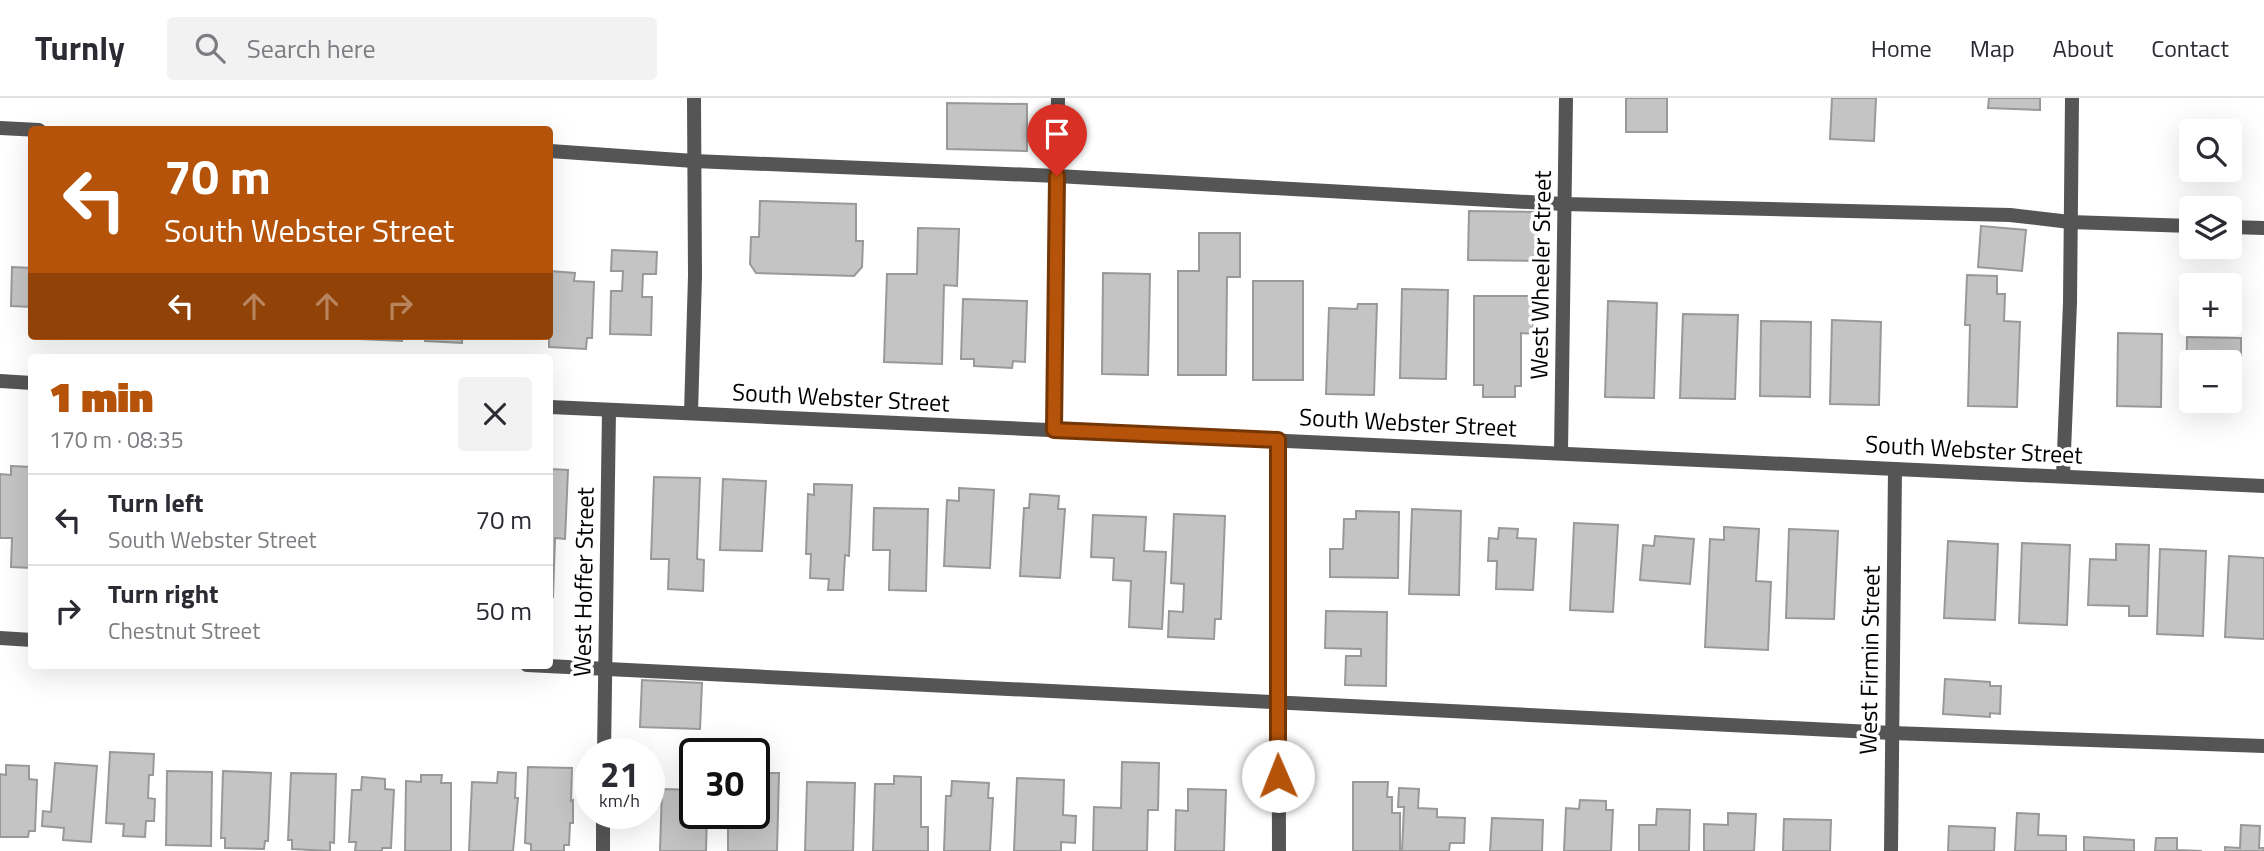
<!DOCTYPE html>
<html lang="en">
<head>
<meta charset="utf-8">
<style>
	body { margin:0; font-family:"Titillium Web",sans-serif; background:#f2f2f3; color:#2b2b33; height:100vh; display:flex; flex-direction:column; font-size:26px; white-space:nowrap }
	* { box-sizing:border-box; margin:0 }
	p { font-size:23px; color:#7c7c81 }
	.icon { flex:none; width:38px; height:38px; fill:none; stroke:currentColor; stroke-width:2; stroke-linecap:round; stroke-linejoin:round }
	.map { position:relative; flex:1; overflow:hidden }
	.sheet { position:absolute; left:28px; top:256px; width:525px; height:315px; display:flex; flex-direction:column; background:#fff; border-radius:7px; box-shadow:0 7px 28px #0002 }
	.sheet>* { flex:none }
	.banner { position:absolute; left:28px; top:28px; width:525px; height:214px; border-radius:7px; box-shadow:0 7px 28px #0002; background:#b45309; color:#fff; overflow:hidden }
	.buttons { position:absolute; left:2179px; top:21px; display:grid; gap:14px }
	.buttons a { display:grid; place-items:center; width:63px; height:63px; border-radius:7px; background:#fff; box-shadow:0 7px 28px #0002; font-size:35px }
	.speed { position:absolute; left:574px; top:640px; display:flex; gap:14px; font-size:35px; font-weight:700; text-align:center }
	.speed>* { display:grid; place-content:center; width:91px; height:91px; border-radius:50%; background:#fff; box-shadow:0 7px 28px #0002; line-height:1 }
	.speed small { font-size:18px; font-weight:400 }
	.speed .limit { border:4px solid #111; border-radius:10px; background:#fff; color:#111 }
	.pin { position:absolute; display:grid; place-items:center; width:60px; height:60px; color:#fff; margin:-72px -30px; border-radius:50% 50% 50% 0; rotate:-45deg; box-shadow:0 0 7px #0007 }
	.pin .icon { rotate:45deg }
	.me { position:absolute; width:77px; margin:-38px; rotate:359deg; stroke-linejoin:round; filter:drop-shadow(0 0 5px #0008) }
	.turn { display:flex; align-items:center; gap:24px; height:147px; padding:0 21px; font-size:32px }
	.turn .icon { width:91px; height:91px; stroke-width:2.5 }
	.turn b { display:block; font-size:49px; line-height:60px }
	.lanes { display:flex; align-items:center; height:66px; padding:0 21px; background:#0003; justify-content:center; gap:35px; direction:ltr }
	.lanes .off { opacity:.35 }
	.round { display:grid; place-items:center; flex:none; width:74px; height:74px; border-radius:7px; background:#f2f2f3 }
	.headline { display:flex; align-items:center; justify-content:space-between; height:119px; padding:0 21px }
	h1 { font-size:42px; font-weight:800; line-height:52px; color:#b45309 }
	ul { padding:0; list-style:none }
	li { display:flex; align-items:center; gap:21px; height:91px; padding:0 21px; border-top:2px solid #e1e1e2 }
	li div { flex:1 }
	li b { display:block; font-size:26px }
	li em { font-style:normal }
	header { display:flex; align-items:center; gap:42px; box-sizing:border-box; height:98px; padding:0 35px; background:#fff; border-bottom:2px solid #e1e1e2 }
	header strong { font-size:33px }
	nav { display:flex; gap:38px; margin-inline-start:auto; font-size:24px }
	.search { width:490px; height:63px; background:#f2f2f3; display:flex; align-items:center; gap:18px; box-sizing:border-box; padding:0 24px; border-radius:7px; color:#7c7c81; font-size:26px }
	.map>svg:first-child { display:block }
</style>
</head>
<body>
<header>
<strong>Turnly</strong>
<div class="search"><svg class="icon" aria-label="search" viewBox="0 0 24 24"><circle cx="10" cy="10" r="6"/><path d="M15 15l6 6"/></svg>Search here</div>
<nav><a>Home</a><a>Map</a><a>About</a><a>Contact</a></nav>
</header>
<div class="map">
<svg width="2264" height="753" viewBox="0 0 2264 753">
	<rect width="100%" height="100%" fill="#fff"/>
	<g fill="#c4c4c4" stroke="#999" stroke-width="2">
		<rect x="1626" y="0" width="41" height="34"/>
		<polygon points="1832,0 1876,0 1874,43 1830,41"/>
		<polygon points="1989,0 2040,0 2040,12 1988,10"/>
		<polygon points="947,5 1027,6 1027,53 947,51"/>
		<polygon points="760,103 856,106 856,143 863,143 862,169 854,178 756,175 750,166 751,139 759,139"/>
		<polygon points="1469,113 1538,114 1537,163 1468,162"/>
		<polygon points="1981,128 2026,132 2022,173 1978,169"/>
		<polygon points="918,130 959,131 957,188 944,187 942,266 884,264 887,176 917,176"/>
		<polygon points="1199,135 1240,135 1240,179 1227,179 1226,277 1178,277 1178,173 1199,173"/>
		<polygon points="612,152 657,154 656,176 643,176 642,199 652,199 651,237 610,236 611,193 622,193 623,173 611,173"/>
		<polygon points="12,169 32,170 32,209 11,208"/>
		<polygon points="550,173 575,175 574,183 594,184 592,240 587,240 586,251 549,249 549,239 544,238 550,238"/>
		<polygon points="1103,175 1150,176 1148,277 1102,276"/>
		<polygon points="1967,177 1997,178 1997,196 2005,196 2004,223 2020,224 2017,309 1968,308 1970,227 1965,227"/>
		<rect x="1253" y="183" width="50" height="99"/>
		<polygon points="1402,191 1448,192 1446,281 1400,280"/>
		<polygon points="1474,198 1533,198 1533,236 1521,235 1521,288 1515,288 1515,299 1483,299 1483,287 1474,287"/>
		<polygon points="963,201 1027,203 1025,264 1013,263 1012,270 974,268 974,261 961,261"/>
		<polygon points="1608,203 1657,205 1654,300 1605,299"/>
		<polygon points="1358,206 1377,206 1374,297 1326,296 1329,210 1357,211"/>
		<polygon points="1683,216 1738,217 1735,301 1680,300"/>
		<polygon points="1832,222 1881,224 1879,307 1830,306"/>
		<polygon points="1761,223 1811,224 1810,299 1760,298"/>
		<polygon points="2118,235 2162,236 2161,309 2117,308"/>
		<polygon points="361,238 402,238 402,243 361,241"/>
		<polygon points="425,238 462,238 462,245 425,243"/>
		<polygon points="2187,239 2241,240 2241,290 2230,290 2230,302 2230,264 2191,264 2191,301 2186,301"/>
		<polygon points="11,368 32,369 32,470 11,469 12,440 0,440 0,376 11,377"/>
		<polygon points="550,371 568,372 565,441 555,440 553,499 550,499"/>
		<polygon points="654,379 700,380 697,461 704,462 703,493 668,491 669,461 651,461"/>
		<polygon points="723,381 766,383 762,453 720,452"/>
		<polygon points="814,386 852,387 849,458 845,457 843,492 828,492 829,481 810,480 811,456 806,456 808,396 814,397"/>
		<polygon points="959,390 994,392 990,470 944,468 947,402 959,403"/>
		<polygon points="1030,396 1059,398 1058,411 1065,411 1060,480 1020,478 1024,410 1029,410"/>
		<polygon points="874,410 928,411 926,493 889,492 890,452 873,452"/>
		<polygon points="1412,411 1461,413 1459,497 1409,496"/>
		<polygon points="1356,413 1399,414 1398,480 1330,479 1330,451 1343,451 1344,421 1356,421"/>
		<polygon points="1174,416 1225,418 1221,521 1215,521 1214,541 1168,539 1169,513 1183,514 1184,486 1171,485"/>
		<polygon points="1093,417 1146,419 1144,453 1166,454 1162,531 1129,529 1131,483 1113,482 1114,460 1091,459"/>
		<polygon points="1574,425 1618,427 1613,514 1570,512"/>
		<polygon points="1724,429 1759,431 1756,483 1771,484 1768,552 1705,549 1710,441 1724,442"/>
		<polygon points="1499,430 1518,431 1517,440 1536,441 1533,492 1496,491 1497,463 1488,463 1489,440 1498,441"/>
		<polygon points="1789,431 1838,433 1834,521 1786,520"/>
		<polygon points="1655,438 1694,441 1690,486 1640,482 1643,447 1654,448"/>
		<polygon points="1948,443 1998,446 1995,522 1944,520"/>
		<polygon points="2022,445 2070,447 2067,527 2019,525"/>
		<polygon points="2116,446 2149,447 2147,518 2129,518 2129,508 2088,507 2090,461 2116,462"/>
		<polygon points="2160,451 2206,453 2203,538 2157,536"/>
		<polygon points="2229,458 2264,460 2264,541 2225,539"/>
		<polygon points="1326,513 1387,514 1386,588 1345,587 1346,558 1361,558 1361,551 1325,550"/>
		<polygon points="1945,581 1990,584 1990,588 2001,588 2000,616 1990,615 1990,619 1943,616"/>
		<polygon points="642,582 702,585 700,631 640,629"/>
		<polygon points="110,654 154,656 153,677 149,677 148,700 155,701 154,723 146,723 145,739 123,738 124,726 106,725"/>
		<polygon points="1122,664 1159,665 1158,712 1148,712 1147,753 1093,753 1094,709 1121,710"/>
		<polygon points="55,665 97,668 91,744 63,742 64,730 42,728 43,713 51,714"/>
		<polygon points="6,667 29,668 29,681 37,682 35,733 29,733 28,739 0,739 0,676 6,677"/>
		<polygon points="528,669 572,670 571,703 573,702 573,725 570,725 569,747 564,747 564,753 531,753 531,746 525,745"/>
		<polygon points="167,673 212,674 211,748 166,747"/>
		<polygon points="223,673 271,675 268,743 265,743 264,751 225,750 225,740 221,740"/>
		<polygon points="498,674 516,675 515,700 518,700 513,753 469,753 472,684 497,685"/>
		<polygon points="291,675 336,676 334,745 330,744 330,753 292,751 292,742 288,742"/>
		<polygon points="754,675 779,675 777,753 728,753 728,716 754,716"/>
		<polygon points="421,677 442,677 441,685 451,685 451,753 405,753 406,683 421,684"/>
		<polygon points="894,678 921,679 921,729 928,729 928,753 873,753 875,686 894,686"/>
		<polygon points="362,679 385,681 385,691 394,692 391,750 382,750 382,753 355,753 356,744 349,744 352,692 361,692"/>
		<polygon points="1017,680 1064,682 1063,717 1076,718 1075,745 1061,744 1061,753 1014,753"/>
		<polygon points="952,683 989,685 988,700 993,700 990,753 944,753 946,698 951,698"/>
		<polygon points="807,684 855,685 853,753 805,753"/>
		<polygon points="1353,684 1388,684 1387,699 1392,699 1392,715 1400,715 1400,753 1353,753"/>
		<polygon points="1399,690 1419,691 1418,710 1437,711 1437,719 1465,720 1464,745 1450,745 1449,753 1402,753 1404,709 1398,709"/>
		<polygon points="662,691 695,692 695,716 707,716 706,753 660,753"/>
		<polygon points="1188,691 1226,692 1224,753 1175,753 1176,712 1188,713"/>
		<polygon points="1580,702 1606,703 1606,712 1613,712 1611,753 1564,753 1566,710 1579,711"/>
		<polygon points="1657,711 1690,712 1689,753 1639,753 1639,727 1656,727"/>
		<polygon points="1728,715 1756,716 1754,753 1704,753 1704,726 1728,727"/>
		<polygon points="2017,715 2039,716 2038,737 2066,738 2066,753 2015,753"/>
		<polygon points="1492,720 1543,722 1542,753 1490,753"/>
		<polygon points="1784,721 1831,722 1830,753 1783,753"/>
		<polygon points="2241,727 2260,728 2259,750 2264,750 2264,753 2225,753 2225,749 2240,750"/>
		<polygon points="1949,728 1995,730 1994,753 1948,753"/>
		<polygon points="2084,739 2134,742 2134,753 2084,753"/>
		<polygon points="2156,740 2177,740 2177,752 2202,753 2155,753"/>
	</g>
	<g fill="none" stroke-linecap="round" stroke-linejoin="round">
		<g stroke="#555" stroke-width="14">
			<polyline points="0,30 39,32"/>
			<polyline points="550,53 694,63 1057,78 1564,106 2010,117 2070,124 2191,128"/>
			<polyline points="2230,129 2264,130"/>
			<polyline points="0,540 32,542"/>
			<polyline points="527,567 1892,635 2264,648"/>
		</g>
		<g stroke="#555" stroke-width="14">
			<polyline points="0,283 32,285"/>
			<polyline points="550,309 2264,388"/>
			<polyline points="691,315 695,178 694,0"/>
			<polyline points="1054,333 1058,0"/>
			<polyline points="1278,342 1279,753"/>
			<polyline points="1561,355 1566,0"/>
			<polyline points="2063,378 2070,205 2072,0"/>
			<polyline points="604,656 609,312"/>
			<polyline points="603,753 603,716"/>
			<polyline points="1891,753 1895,371"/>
		</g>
	</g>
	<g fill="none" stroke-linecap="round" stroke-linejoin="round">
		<g stroke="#753606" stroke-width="18">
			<polyline id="route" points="1057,78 1054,332 1278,342 1278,678"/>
		</g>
		<use href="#route" stroke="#b45309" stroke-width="12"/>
	</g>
	<g text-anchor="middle" stroke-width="7" stroke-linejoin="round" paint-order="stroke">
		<g font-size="24" fill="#000" stroke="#fff">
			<text transform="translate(1541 177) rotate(-89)" y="8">West Wheeler Street</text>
			<text transform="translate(841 300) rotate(3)" y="8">South Webster Street</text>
			<text transform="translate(1408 325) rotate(3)" y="8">South Webster Street</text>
			<text transform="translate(1974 352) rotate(3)" y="8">South Webster Street</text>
			<text transform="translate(584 484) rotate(-89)" y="8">West Hoffer Street</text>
			<text transform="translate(1870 562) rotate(-89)" y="8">West Firmin Street</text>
		</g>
	</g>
</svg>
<div class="buttons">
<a><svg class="icon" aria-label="search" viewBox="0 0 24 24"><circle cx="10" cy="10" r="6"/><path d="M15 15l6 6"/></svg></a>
<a><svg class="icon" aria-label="layers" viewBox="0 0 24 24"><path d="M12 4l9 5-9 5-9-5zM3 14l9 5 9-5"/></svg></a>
<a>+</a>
<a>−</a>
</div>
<div class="speed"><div>21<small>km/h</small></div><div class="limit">30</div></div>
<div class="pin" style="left:1057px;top:78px;background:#d93025"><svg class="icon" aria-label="arrive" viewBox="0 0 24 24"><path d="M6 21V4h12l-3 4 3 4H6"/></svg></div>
<svg class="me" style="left:1278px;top:678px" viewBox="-20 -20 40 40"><circle r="19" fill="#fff"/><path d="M0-13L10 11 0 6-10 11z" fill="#b45309"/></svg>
<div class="banner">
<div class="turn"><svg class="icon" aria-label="left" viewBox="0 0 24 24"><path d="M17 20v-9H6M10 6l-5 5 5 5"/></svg><div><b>70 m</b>South Webster Street</div></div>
<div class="lanes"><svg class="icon" aria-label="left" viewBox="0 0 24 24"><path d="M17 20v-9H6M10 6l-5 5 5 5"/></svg><svg class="icon off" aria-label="ahead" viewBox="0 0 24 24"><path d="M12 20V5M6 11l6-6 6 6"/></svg><svg class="icon off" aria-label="ahead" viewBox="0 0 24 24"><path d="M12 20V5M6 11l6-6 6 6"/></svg><svg class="icon off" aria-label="right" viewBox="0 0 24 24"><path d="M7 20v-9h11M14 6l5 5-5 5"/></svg></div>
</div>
<section class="sheet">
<div class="headline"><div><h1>1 min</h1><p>170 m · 08:35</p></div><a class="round"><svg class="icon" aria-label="close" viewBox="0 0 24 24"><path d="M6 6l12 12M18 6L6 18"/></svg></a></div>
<ul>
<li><svg class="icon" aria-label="left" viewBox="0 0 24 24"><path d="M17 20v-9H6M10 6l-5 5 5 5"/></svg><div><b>Turn left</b><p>South Webster Street</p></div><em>70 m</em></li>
<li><svg class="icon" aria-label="right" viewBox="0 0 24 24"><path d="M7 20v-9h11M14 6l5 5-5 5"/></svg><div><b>Turn right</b><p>Chestnut Street</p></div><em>50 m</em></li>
</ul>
</section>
</div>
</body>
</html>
